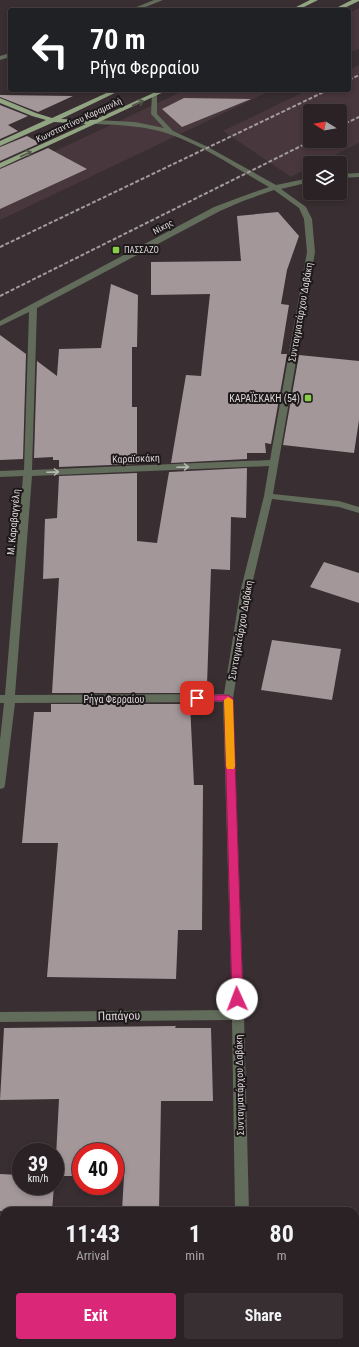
<!DOCTYPE html>
<html lang="en">
<head>
<meta charset="utf-8">
<style>
	body { margin:0; font-family:"Roboto Condensed",sans-serif; background:#372f32; color:#f1f3f6; height:100vh; display:flex; flex-direction:column; font-size:15px; white-space:nowrap }
	* { box-sizing:border-box; margin:0 }
	p { font-size:13px; color:#a6a4a7 }
	.icon { flex:none; width:22px; height:22px; fill:none; stroke:currentColor; stroke-width:2; stroke-linecap:round; stroke-linejoin:round }
	.map { position:relative; flex:1; overflow:hidden }
	.drawer { position:absolute; left:0px; top:1207px; width:359px; height:140px; display:flex; flex-direction:column; background:#2b2225; border-radius:12px 12px 0 0; box-shadow:0 2px 6px #0003,0 0 0 1px #473f42 }
	.drawer>* { flex:none }
	.guide { position:absolute; left:8px; top:8px; width:343px; height:84px; border-radius:4px; box-shadow:0 2px 6px #0003,0 0 0 1px #473f42; background:#202124; color:#fff; overflow:hidden }
	.needle { width:26px; rotate:281deg }
	.fabs { position:absolute; left:303px; top:104px; display:grid; gap:8px }
	.fabs a { display:grid; place-items:center; width:44px; height:44px; border-radius:4px; background:#2b2225; box-shadow:0 2px 6px #0003,0 0 0 1px #473f42; font-size:20px }
	.speed { position:absolute; left:12px; top:1143px; display:flex; gap:8px; font-size:20px; font-weight:700; text-align:center }
	.speed>* { display:grid; place-content:center; width:52px; height:52px; border-radius:50%; background:#2b2225; box-shadow:0 2px 6px #0003,0 0 0 1px #473f42; line-height:1 }
	.speed small { font-size:10px; font-weight:400 }
	.speed .limit { border:6px solid #d22; background:#fff; color:#111 }
	.pin { position:absolute; display:grid; place-items:center; width:34px; height:34px; color:#fff; margin:-17px; border-radius:8px; box-shadow:0 2px 6px #0006 }
	.me { position:absolute; width:44px; margin:-22px; rotate:358deg; stroke-linejoin:round; filter:drop-shadow(0 0 3px #0008) }
	.turn { display:flex; align-items:center; gap:14px; height:84px; padding:0 16px; font-size:18px }
	.turn .icon { width:52px; height:52px; stroke-width:2.5 }
	.turn b { display:block; font-size:28px; line-height:34px }
	.eta { display:flex; justify-content:space-evenly; align-items:center; height:68px; text-align:center }
	.eta b { font-size:24px; font-weight:700; line-height:28px }
	.primary-button { display:flex; gap:8px; margin-top:auto; padding:8px 16px }
	.primary-button a { flex:1; height:46px; border-radius:4px; background:#db2777; color:#fff; font-size:16px; font-weight:700; line-height:46px; text-align:center }
	.primary-button a+a { background:#372f32; color:#f1f3f6 }
	.map>svg:first-child { display:block }
</style>
</head>
<body>
<div class="map">
<svg width="359" height="1347" viewBox="0 0 359 1347">
	<rect width="100%" height="100%" fill="#392e31"/>
	<g fill="#48373c" fill-rule="evenodd">
		<polygon points="359,8 359,49 349,53 349,13"/>
		<path d="M359,65V143L319,163H310V167L291,177L223,131L308,90H349V70ZM310,111H340V141H310Z"/>
		<polygon points="185,90 272,90 0,220 0,177"/>
	</g>
	<g fill="#a3979a">
		<polygon points="0,95 73,96 38,112 0,97"/>
		<polygon points="184,98 251,99 182,127 162,109"/>
		<polygon points="0,105 28,116 8,125 18,131 0,139"/>
		<polygon points="27,136 40,143 0,161 0,147"/>
		<polygon points="48,148 87,169 0,209 0,169"/>
		<polygon points="278,212 299,236 287,270 281,304 289,305 281,354 287,354 271,444 265,443 266,453 247,453 247,459 171,463 186,375 201,376 210,294 151,295 151,262 241,261 237,216"/>
		<polygon points="111,284 138,295 137,347 132,347 132,407 137,407 137,464 59,467 59,460 53,460 53,457 34,458 37,361 57,376 59,349 101,348"/>
		<polygon points="0,335 26,354 23,459 0,460"/>
		<polygon points="299,355 359,361 359,420 354,453 283,445"/>
		<polygon points="247,468 246,518 231,517 230,570 211,569 207,685 189,684 190,693 52,693 59,578 43,579 45,519 57,518 59,476 137,473 137,541 157,543 169,472"/>
		<polygon points="324,562 359,573 359,603 310,587"/>
		<polygon points="272,640 341,649 332,700 261,690"/>
		<polygon points="51,704 190,704 194,785 203,785 202,930 178,930 176,979 47,977 58,843 22,843 34,712 51,712"/>
		<polygon points="176,1026 175,1028 211,1028 213,1101 161,1101 159,1211 122,1211 124,1176 115,1176 115,1152 81,1152 81,1176 55,1176 59,1099 0,1100 4,1028"/>
		<polygon points="0,1174 21,1175 21,1186 54,1186 52,1211 0,1211"/>
	</g>
	<g fill="none" stroke-linecap="round" stroke-linejoin="round">
		<g fill="#626c5b" fill-rule="evenodd">
			<polygon points="154,0 163,0 138,10 129,10"/>
			<polygon points="10,53 10,57 0,60 0,56"/>
			<path d="M152,94L157,95V114L173,131L208,147L276,185L310,178V182L281,189L306,207L312,219L315,252L273,494L339,501L359,507V513L339,507L272,499L250,593L233,698L244,1015L249,1211H235L232,1020L0,1022V1012L232,1010L223,702L15,703L5,785L4,788L0,789V740L4,703H0V695H5L23,476L0,477V471L24,470L29,312L0,326V321L214,207L238,198L269,187C237,169 204,146 169,134C146,126 120,125 96,124L93,122L96,120L135,122L164,128L151,114ZM274,190L299,208L304,219L307,252L270,460L32,470L37,308L220,211L243,201ZM269,466L264,496L240,593L224,694L15,695L32,476Z"/>
			<polygon points="359,173 359,177 340,178 340,174"/>
			<rect x="237" y="1343" width="14" height="4"/>
		</g>
		<g fill="#91a583" fill-rule="evenodd">
			<polygon points="310,0 318,0 298,10 290,10"/>
			<polygon points="352,0 359,0 359,1 340,10 332,10"/>
			<polygon points="113,90 121,90 61,119 94,120 160,90 168,90 0,168 0,163 86,124 54,122 0,146 0,141 46,120 32,116 0,103 0,98 36,113 52,118"/>
		</g>
		<g stroke="#a39b9d" stroke-width="2" stroke-dasharray="4 2" stroke-linecap="butt">
			<polyline points="349,80 359,75"/>
			<polyline points="340,126 359,117"/>
			<polyline points="0,247 328,90"/>
			<polyline points="0,296 311,141"/>
		</g>
	</g>
	<defs><path id="oneway-shaft" d="M-6 0H5M1.5-3L5.5 0L1.5 3" fill="none" stroke-width="1.6" stroke-linecap="round" stroke-linejoin="round"/></defs>
	<g stroke="#515749">
		<use href="#oneway-shaft" transform="translate(138 103) rotate(-25)"/>
		<use href="#oneway-shaft" transform="translate(26 154) rotate(-25)"/>
	</g>
	<g stroke="#b8b6b2">
		<use href="#oneway-shaft" transform="translate(183 467) rotate(-2)"/>
		<use href="#oneway-shaft" transform="translate(53 472) rotate(-2)"/>
	</g>
	<polygon fill="#db2777" stroke="#8e194d" points="197,695 228,695 233,698 243,999 241,1002 237,1004 234,1002 232,999 224,701 194,701 193,698 194,696"/>
	<polygon fill="#f59e0b" points="228,697 233,700 235,766 234,769 227,769 226,766 224,700"/>
	<g fill="#88cf49" stroke="#1d1819" stroke-width="1.5">
		<rect x="112" y="246" width="8" height="8" rx="2"/>
		<rect x="304" y="394" width="8" height="8" rx="2"/>
	</g>
	<g text-anchor="middle" stroke-width="4" stroke-linejoin="round" paint-order="stroke">
		<g font-size="9" fill="#ddd6d8" stroke="#1d1819">
			<text transform="translate(79 120) rotate(-25)" y="3">Κωνσταντίνου Καραμανλή</text>
			<text transform="translate(163 227) rotate(-28)" y="3">Νίκης</text>
		</g>
		<g font-size="9" fill="#ddd6d8" stroke="#1d1819" text-anchor="start">
			<text x="124" y="253">ΠΑΣΣΑΖΟ</text>
		</g>
		<g font-size="10" fill="#ddd6d8" stroke="#1d1819">
			<text transform="translate(300 312) rotate(-80)" y="4">Συνταγματάρχου Δαβάκη</text>
			<text transform="translate(136 458) rotate(-2)" y="4">Καραϊσκάκη</text>
			<text transform="translate(13 522) rotate(-85)" y="4">Μ. Καραβαγγέλη</text>
			<text transform="translate(240 630) rotate(-80)" y="4">Συνταγματάρχου Δαβάκη</text>
			<text x="114" y="703">Ρήγα Φερραίου</text>
			<text transform="translate(239 1085) rotate(-91)" y="4">Συνταγματάρχου Δαβάκη</text>
		</g>
		<g font-size="10" fill="#ddd6d8" stroke="#1d1819" text-anchor="end">
			<text x="300" y="402">ΚΑΡΑΪΣΚΑΚΗ (54)</text>
		</g>
		<g font-size="12" fill="#ddd6d8" stroke="#1d1819">
			<text transform="translate(119 1016) rotate(-1)" y="4">Παπάγου</text>
		</g>
	</g>
</svg>
<div class="fabs">
<a><svg class="needle" viewBox="-14 -14 28 28"><path d="M0-13l5 13h-10z" fill="#e53935"/><path d="M0 13l5-13h-10z" fill="#a6a4a7"/></svg></a>
<a><svg class="icon" aria-label="layers" viewBox="0 0 24 24"><path d="M12 4l9 5-9 5-9-5zM3 14l9 5 9-5"/></svg></a>
</div>
<div class="speed"><div>39<small>km/h</small></div><div class="limit">40</div></div>
<div class="pin" style="left:197px;top:698px;background:#d93025"><svg class="icon" aria-label="arrive" viewBox="0 0 24 24"><path d="M6 21V4h12l-3 4 3 4H6"/></svg></div>
<svg class="me" style="left:237px;top:999px" viewBox="-20 -20 40 40"><circle r="19" fill="#fff"/><path d="M0-13L10 11 0 6-10 11z" fill="#db2777"/></svg>
<div class="guide">
<div class="turn"><svg class="icon" aria-label="left" viewBox="0 0 24 24"><path d="M17 20v-9H6M10 6l-5 5 5 5"/></svg><div><b>70 m</b>Ρήγα Φερραίου</div></div>
</div>
<section class="drawer">
<div class="eta">
<div><b>11:43</b><p>Arrival</p></div>
<div><b>1</b><p>min</p></div>
<div><b>80</b><p>m</p></div>
</div>
<div class="primary-button"><a>Exit</a><a>Share</a></div>
</section>
</div>
</body>
</html>
